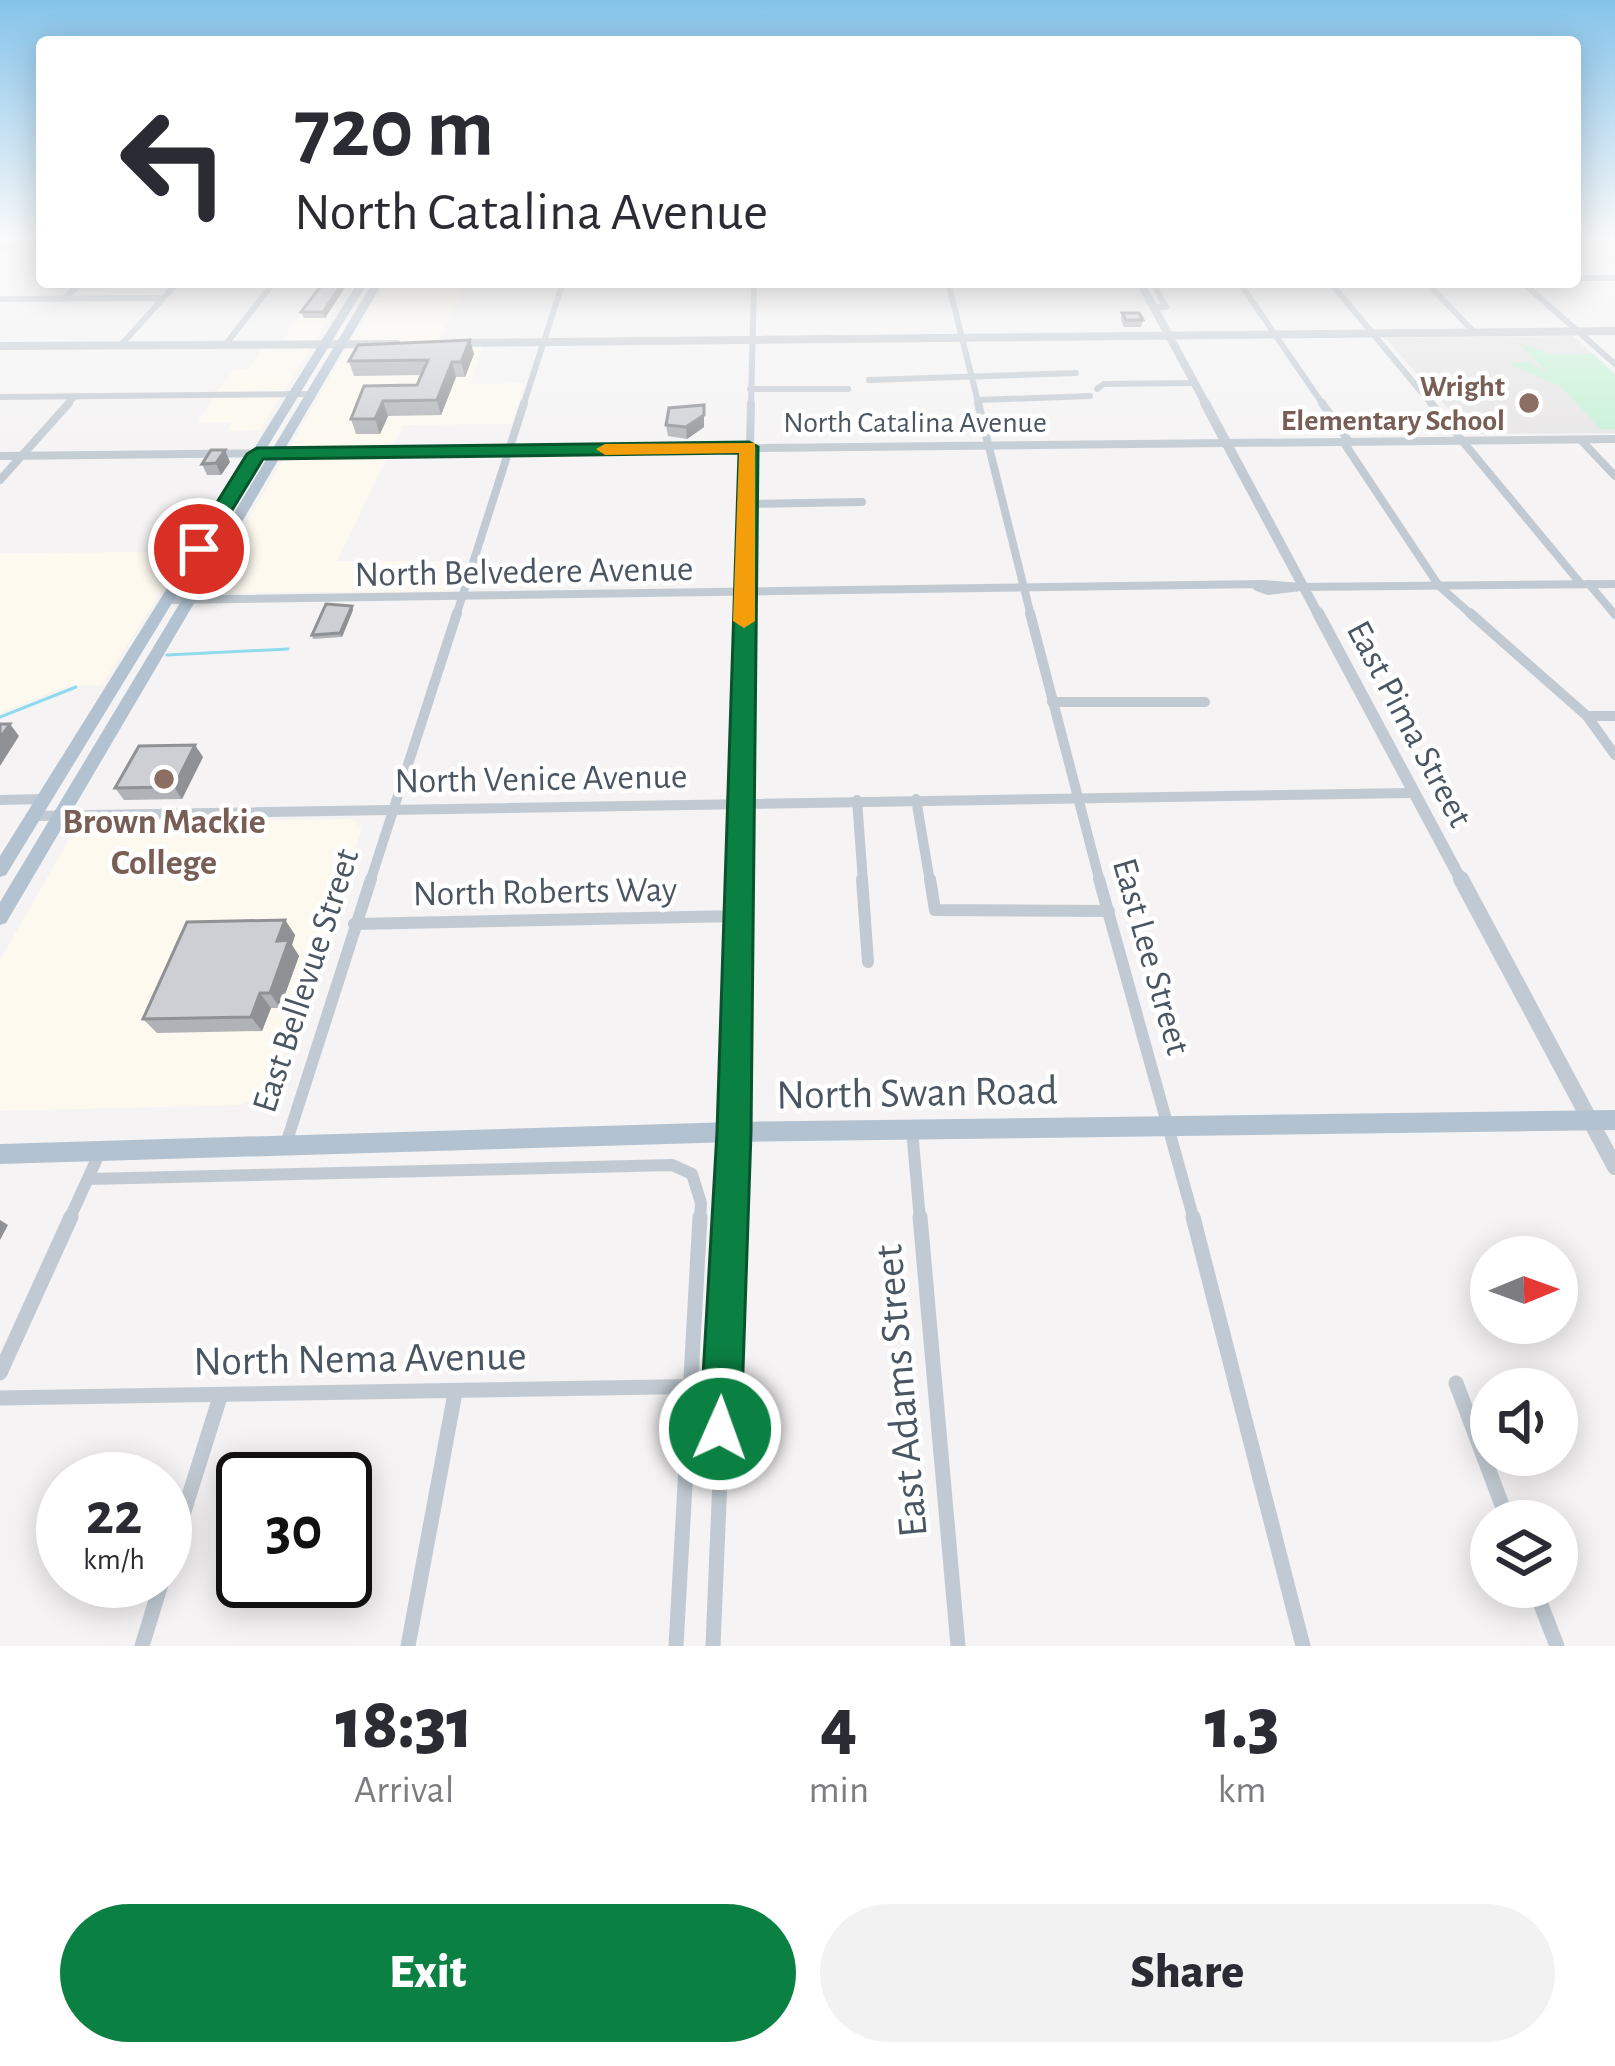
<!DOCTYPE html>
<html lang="en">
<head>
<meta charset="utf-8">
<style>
	body { margin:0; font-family:"Alegreya Sans",sans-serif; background:#f2f2f3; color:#2b2b33; height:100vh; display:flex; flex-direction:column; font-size:45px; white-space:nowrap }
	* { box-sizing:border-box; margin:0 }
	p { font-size:39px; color:#7c7c81 }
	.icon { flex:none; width:66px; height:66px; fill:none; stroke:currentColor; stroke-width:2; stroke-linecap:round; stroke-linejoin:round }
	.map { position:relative; height:1646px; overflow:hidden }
	.details { display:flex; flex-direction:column; background:#fff; flex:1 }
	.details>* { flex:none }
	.guide { position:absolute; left:36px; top:36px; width:1545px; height:252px; border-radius:12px; box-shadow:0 6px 30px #0003; background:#fff; color:#2b2b33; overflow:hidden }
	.needle { width:78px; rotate:89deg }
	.fabs { position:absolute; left:1470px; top:1236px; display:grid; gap:24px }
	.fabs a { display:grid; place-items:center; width:108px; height:108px; border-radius:50%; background:#fff; box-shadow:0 6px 30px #0003; font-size:60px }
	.speed { position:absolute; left:36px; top:1452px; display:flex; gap:24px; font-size:60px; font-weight:700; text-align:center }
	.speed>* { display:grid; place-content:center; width:156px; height:156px; border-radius:50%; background:#fff; box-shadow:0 6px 30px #0003; line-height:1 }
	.speed small { font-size:30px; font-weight:400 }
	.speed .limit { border:6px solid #111; border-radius:18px; background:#fff; color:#111 }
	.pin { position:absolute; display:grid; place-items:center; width:102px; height:102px; color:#fff; margin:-51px; border:6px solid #fff; border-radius:50%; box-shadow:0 3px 12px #0007 }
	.me { position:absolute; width:132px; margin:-66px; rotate:2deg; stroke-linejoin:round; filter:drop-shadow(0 0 9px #0008) }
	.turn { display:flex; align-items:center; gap:42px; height:252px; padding:0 60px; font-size:54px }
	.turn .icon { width:156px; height:156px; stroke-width:2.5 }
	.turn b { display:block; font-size:84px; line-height:102px }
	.eta { display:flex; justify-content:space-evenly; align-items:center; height:204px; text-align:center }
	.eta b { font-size:72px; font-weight:800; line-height:84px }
	.primary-button { display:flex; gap:24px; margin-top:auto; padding:24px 60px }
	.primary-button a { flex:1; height:138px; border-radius:72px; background:#0b8043; color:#fff; font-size:48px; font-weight:800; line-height:138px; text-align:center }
	.primary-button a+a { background:#f2f2f3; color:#2b2b33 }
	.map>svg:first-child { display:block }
</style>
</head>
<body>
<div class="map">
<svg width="1615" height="1646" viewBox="0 0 1615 1646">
	<rect width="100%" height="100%" fill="#f5f3f3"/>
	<g fill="#fdf9ef">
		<polygon points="385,282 467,282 437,345 483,346 470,384 525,383 512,424 403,425 337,561 462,561 452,591 206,593"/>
		<polygon points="335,309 260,430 228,431 231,422 197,423 234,369 249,369 263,347 278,347 304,310"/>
		<polygon points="186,552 102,685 67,686 0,713 0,553"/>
		<polygon points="351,819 362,828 270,1095 240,1105 0,1111 0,960 75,829 96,823"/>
	</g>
	<polygon fill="#e6e4e5" points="1573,336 1615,374 1615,433 1471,434 1385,338"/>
	<polygon fill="#c3f1d5" points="1517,342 1550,354 1593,354 1615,374 1615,429 1601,429 1560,386 1512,366 1510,362 1530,362 1548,372"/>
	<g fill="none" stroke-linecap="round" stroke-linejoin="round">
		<g stroke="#90daee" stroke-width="3">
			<polyline points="167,655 288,649"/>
			<polyline points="0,717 76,687"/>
		</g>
		<g stroke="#c1cad2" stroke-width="6">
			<polyline points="0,248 32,239"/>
			<polyline points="1575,278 1615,278"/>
			<polyline points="948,282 979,406"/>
			<polyline points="1152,282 1166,307 1154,307"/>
			<polyline points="1239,282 1324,406"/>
			<polyline points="1330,282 1433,406"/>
			<polyline points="1426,282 1474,332"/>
			<polyline points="1522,282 1615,364"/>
			<polyline points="0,299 163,298"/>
			<polyline points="64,299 82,282"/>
			<polyline points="226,344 274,282"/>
			<polyline points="121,345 178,282"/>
			<polyline points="869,380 1076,373"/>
			<polyline points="750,389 848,389"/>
			<polyline points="1097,389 1104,384 1193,383"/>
			<polyline points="0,397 310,394"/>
			<polyline points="978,400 1090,396"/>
			<polyline points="66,406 74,397"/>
			<polyline points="523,406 563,282"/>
			<polyline points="751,406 754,282"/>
		</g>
		<g stroke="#c1cad2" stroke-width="8">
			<polyline points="978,403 1031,616"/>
			<polyline points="1322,403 1350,443"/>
			<polyline points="1431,403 1581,584"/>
			<polyline points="1581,440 1615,476"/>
			<polyline points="1344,443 1439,586 1473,616"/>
			<polyline points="0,456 1615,439"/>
			<polyline points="0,480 69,403"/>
			<polyline points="747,504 862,502"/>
			<polyline points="1589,584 1615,615"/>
			<polyline points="1301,587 1615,584"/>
			<polyline points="166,600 1263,584 1301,587 1268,591 1257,587"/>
			<polyline points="456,616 524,403"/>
			<polyline points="746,616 751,403"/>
		</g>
		<g stroke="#c1cad2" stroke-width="10">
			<polyline points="1030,613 1100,882"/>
			<polyline points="1470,613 1587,716 1615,755"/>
			<polyline points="1052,702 1205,702"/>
			<polyline points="1587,716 1615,716"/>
			<polyline points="916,799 930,882"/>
			<polyline points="0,800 44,799"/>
			<polyline points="857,800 863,882"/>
			<polyline points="34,816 1410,793"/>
			<polyline points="370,882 457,613"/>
			<polyline points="740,882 746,613"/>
		</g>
		<g stroke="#c1cad2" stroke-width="12">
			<polyline points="862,879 868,962"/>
			<polyline points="930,879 935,910 1109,911"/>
			<polyline points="1099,879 1194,1220"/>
			<polyline points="354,924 738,916"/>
			<polyline points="912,1130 920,1220"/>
			<polyline points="285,1147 371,879"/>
			<polyline points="89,1179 672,1165 692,1174 701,1203 700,1220"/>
			<polyline points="69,1220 100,1152"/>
			<polyline points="730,1220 740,879"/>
		</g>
		<g stroke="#c1cad2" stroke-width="15">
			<polyline points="920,1217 958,1646"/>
			<polyline points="1193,1217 1303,1646"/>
			<polyline points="0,1373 71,1217"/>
			<polyline points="1456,1383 1508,1521"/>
			<polyline points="0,1398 722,1386"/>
			<polyline points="1557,1432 1563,1431"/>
			<polyline points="165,1572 220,1397"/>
			<polyline points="1534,1587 1557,1646"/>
			<polyline points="142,1646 162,1581"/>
			<polyline points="408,1646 455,1393"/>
			<polyline points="676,1646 700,1217"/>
			<polyline points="713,1646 731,1217"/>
		</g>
		<g stroke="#c1cad2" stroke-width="8">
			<polyline points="1140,282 1207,406"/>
			<polyline points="455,343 1615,331"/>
			<polyline points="0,346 397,344"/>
		</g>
		<polyline stroke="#c1cad2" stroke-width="10" points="1205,403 1319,616"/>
		<polyline stroke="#c1cad2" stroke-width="12" points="1318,613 1462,882"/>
		<polyline stroke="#c1cad2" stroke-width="16" points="1461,879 1615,1167"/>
		<g fill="#b3c2d1" fill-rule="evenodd">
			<polygon points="358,282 368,282 6,875 0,877 0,856"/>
			<polygon points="373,282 383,282 6,923 0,925 0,902"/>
			<polygon points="1615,1110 1615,1130 734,1142 0,1164 0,1144 734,1122"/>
		</g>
	</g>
	<g fill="#b0b2b7">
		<polygon points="348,283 325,318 304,318 301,312"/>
		<polygon points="1122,313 1143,320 1141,327 1124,327 1121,320"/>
		<polygon points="474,354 465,377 456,377 441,415 388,416 380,434 356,434 351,419 364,386 417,385 421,375 354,376 349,361"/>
		<polygon points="704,405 704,427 687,439 668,436 666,425"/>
		<polygon points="230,462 221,475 207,475 202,464"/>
		<polygon points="353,610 342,637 313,639 312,635"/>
		<polygon points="203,757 182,799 124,800 115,788"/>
		<polygon points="285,920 295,935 292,945 299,956 280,1008 271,1008 262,1031 157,1033 143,1019"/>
	</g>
	<g fill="#909195">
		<polygon points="343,282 348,283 325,318 323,312"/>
		<polygon points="470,340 474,354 465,377 461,362"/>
		<polygon points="452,362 456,377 441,415 437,400"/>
		<polygon points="383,401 388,416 380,434 375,419"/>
		<polygon points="704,405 704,427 687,439 686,427"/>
		<polygon points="225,450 230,462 221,475 216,463"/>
		<polygon points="352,606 353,610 342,637 340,633"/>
		<polygon points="10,724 19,736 0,766 0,738"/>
		<polygon points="195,745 203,757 182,799 174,787"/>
		<polygon points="285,920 295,935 292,945 299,956 280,1008 270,993 277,941"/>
		<polygon points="260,993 271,1008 262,1031 251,1017"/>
		<polygon points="0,1220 8,1225 0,1240"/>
	</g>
	<g fill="#cdcfd5" stroke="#909195" stroke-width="3">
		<polygon points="324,282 343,282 323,312 301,312"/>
		<polygon points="1122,313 1139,313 1143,320 1126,320"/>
		<polygon points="470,340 461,362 452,362 437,400 383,401 375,419 351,419 364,386 417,385 428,360 349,361 358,345"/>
		<polygon points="704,405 704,415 686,427 666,425 669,408"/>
		<polygon points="211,450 225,450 216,463 202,464"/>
		<polygon points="326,604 352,606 340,633 312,635"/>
		<polygon points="0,724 10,724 0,738"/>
		<polygon points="195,745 174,787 115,788 139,746"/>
		<polygon points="285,920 277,941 289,940 270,993 260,993 251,1017 143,1019 187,922"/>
	</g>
	<linearGradient id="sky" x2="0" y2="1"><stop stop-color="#85c3ea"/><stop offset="0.51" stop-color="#fafafa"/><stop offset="1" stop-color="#fafafa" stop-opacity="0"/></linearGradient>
	<rect width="1615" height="469" fill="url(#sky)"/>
	<polygon fill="#0b8043" stroke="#07532c" stroke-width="3" points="749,442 758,447 751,1132 741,1429 735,1443 720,1449 706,1443 700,1429 717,1132 739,453 263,459 206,553 188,549 247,454 257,448"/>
	<polygon fill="#f59e0b" points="755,443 755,621 744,628 733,621 739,453 605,455 596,449 605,444"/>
	<g fill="#8d6e63" stroke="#fff" stroke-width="4.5">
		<circle cx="1529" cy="403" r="12"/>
		<circle cx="164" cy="779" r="12"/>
	</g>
	<g text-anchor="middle" stroke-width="9" stroke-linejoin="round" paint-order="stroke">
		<g font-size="30" font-weight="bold" fill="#785e54" stroke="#fff" text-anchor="end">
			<text x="1505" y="396">Wright<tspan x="1505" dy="34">Elementary School</tspan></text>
		</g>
		<g font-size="30" fill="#4a5661" stroke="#fff">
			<text x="915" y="432">North Catalina Avenue</text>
		</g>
		<g font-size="36" fill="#4a5661" stroke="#fff">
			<text transform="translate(524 570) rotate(-1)" y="13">North Belvedere Avenue</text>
			<text transform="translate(1411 723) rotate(62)" y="13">East Pima Street</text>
			<text transform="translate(541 777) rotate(-1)" y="13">North Venice Avenue</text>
			<text transform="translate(545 890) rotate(-1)" y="13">North Roberts Way</text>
			<text transform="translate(1153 956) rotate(74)" y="13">East Lee Street</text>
			<text transform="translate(304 980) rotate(-72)" y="13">East Bellevue Street</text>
		</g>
		<g font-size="36" font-weight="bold" fill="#785e54" stroke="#fff">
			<text x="164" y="833">Brown Mackie<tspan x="164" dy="41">College</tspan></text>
		</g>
		<g font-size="42" fill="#4a5661" stroke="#fff">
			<text transform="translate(917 1091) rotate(-1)" y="15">North Swan Road</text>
			<text transform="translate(360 1357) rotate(-1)" y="15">North Nema Avenue</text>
			<text transform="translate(899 1391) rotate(-95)" y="15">East Adams Street</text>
		</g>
	</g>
</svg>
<div class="fabs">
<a><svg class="needle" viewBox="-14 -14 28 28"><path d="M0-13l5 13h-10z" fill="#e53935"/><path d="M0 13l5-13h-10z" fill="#7c7c81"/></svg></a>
<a><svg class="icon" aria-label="sound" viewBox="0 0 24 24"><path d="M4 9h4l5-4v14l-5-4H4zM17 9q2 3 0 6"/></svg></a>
<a><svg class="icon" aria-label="layers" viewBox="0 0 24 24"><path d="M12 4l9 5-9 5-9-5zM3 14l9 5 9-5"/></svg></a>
</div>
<div class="speed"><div>22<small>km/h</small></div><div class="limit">30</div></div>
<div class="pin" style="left:199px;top:549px;background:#d93025"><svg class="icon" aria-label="arrive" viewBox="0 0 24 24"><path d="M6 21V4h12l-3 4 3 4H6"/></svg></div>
<svg class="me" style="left:720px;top:1429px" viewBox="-20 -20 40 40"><circle r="17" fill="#0b8043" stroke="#fff" stroke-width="3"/><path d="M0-11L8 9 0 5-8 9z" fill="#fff"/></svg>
<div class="guide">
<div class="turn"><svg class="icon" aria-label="left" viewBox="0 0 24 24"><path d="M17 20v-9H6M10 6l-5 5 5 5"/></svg><div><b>720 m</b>North Catalina Avenue</div></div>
</div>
</div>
<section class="details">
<div class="eta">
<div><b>18:31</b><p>Arrival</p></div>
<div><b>4</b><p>min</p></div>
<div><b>1.3</b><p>km</p></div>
</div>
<div class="primary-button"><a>Exit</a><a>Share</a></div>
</section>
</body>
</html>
